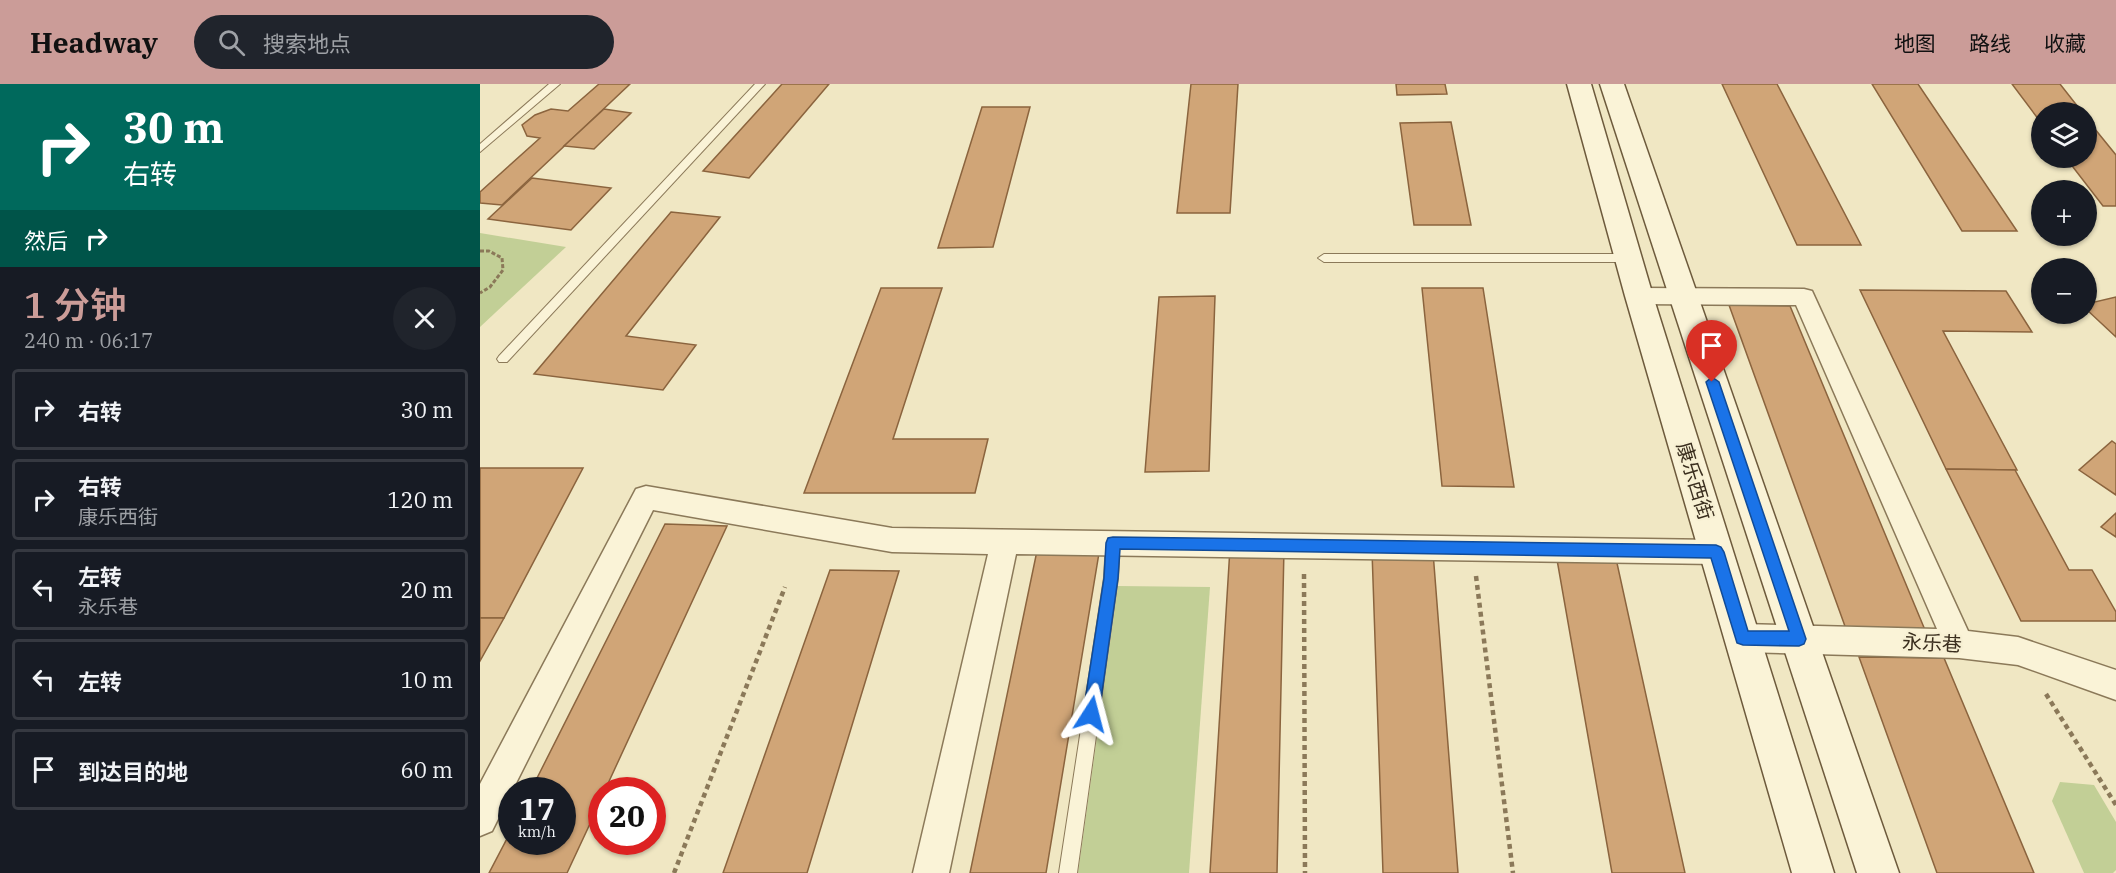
<!DOCTYPE html>
<html lang="zh">
<head>
<meta charset="utf-8">
<style>
	body { margin:0; font-family:"IBM Plex Serif","Noto Sans SC",serif; background:#20242c; color:#f1f3f6; height:100vh; display:flex; flex-direction:column; font-size:22px; white-space:nowrap }
	* { box-sizing:border-box; margin:0 }
	p { font-size:20px; color:#9ea1a6 }
	.icon { flex:none; width:33px; height:33px; fill:none; stroke:currentColor; stroke-width:2; stroke-linecap:round; stroke-linejoin:round }
	.map { position:relative; flex:1; overflow:hidden }
	.sheet { display:flex; flex-direction:column; background:#171b24; width:480px }
	.sheet>* { flex:none }
	.hud { background:#00695c; color:#fff; overflow:hidden }
	.tools { position:absolute; left:1551px; top:18px; display:grid; gap:12px }
	.tools a { display:grid; place-items:center; width:66px; height:66px; border-radius:50%; background:#171b24; box-shadow:0 2px 4px #0004; font-size:30px }
	.speed { position:absolute; left:18px; top:693px; display:flex; gap:12px; font-size:30px; font-weight:700; text-align:center }
	.speed>* { display:grid; place-content:center; width:78px; height:78px; border-radius:50%; background:#171b24; box-shadow:0 2px 4px #0004; line-height:1 }
	.speed small { font-size:15px; font-weight:400 }
	.speed .limit { border:9px solid #d22; background:#fff; color:#111 }
	.pin { position:absolute; display:grid; place-items:center; width:51px; height:51px; color:#fff; margin:-62px -26px; border-radius:50% 50% 50% 0; rotate:-45deg; box-shadow:0 0 6px #0007 }
	.pin .icon { rotate:45deg }
	.me { position:absolute; width:66px; margin:-33px; rotate:9deg; stroke-linejoin:round; filter:drop-shadow(0 0 4px #0008) }
	.turn { display:flex; align-items:center; gap:21px; height:126px; padding:0 24px; font-size:27px }
	.turn .icon { width:78px; height:78px; stroke-width:2.5 }
	.turn b { display:block; font-size:42px; line-height:51px }
	.then { display:flex; align-items:center; height:57px; padding:0 24px; background:#0003; gap:12px; font-size:22px }
	.round { display:grid; place-items:center; flex:none; width:63px; height:63px; border-radius:32px; background:#20242c }
	.summary { display:flex; align-items:center; justify-content:space-between; height:102px; padding:0 24px }
	h1 { font-size:36px; font-weight:600; line-height:45px; color:#cb9c98 }
	ul { padding:0; list-style:none }
	li { display:flex; align-items:center; gap:18px; height:81px; margin:0 12px 9px; padding:0 12px; border:3px solid #363941; border-radius:6px }
	li div { flex:1 }
	li b { display:block; font-size:22px }
	li em { font-style:normal }
	header { display:flex; align-items:center; gap:36px; box-sizing:border-box; height:84px; padding:0 30px; background:#cb9c98; color:#111 }
	header strong { font-size:28px }
	nav { display:flex; gap:33px; margin-inline-start:auto; font-size:21px }
	.search { width:420px; height:54px; background:#20242c; display:flex; align-items:center; gap:15px; box-sizing:border-box; padding:0 21px; border-radius:33px; color:#9ea1a6; font-size:22px }
	main { display:flex; flex:1; min-height:0 }
	.map>svg:first-child { display:block }
</style>
</head>
<body>
<header>
<strong>Headway</strong>
<div class="search"><svg class="icon" aria-label="search" viewBox="0 0 24 24"><circle cx="10" cy="10" r="6"/><path d="M15 15l6 6"/></svg>搜索地点</div>
<nav><a>地图</a><a>路线</a><a>收藏</a></nav>
</header>
<main>
<section class="sheet">
<div class="hud">
<div class="turn"><svg class="icon" aria-label="right" viewBox="0 0 24 24"><path d="M7 20v-9h11M14 6l5 5-5 5"/></svg><div><b>30 m</b>右转</div></div>
<div class="then">然后<svg class="icon" aria-label="right" viewBox="0 0 24 24"><path d="M7 20v-9h11M14 6l5 5-5 5"/></svg></div>
</div>
<div class="summary"><div><h1>1 分钟</h1><p>240 m · 06:17</p></div><a class="round"><svg class="icon" aria-label="close" viewBox="0 0 24 24"><path d="M6 6l12 12M18 6L6 18"/></svg></a></div>
<ul>
<li><svg class="icon" aria-label="right" viewBox="0 0 24 24"><path d="M7 20v-9h11M14 6l5 5-5 5"/></svg><div><b>右转</b></div><em>30 m</em></li>
<li><svg class="icon" aria-label="right" viewBox="0 0 24 24"><path d="M7 20v-9h11M14 6l5 5-5 5"/></svg><div><b>右转</b><p>康乐西街</p></div><em>120 m</em></li>
<li><svg class="icon" aria-label="left" viewBox="0 0 24 24"><path d="M17 20v-9H6M10 6l-5 5 5 5"/></svg><div><b>左转</b><p>永乐巷</p></div><em>20 m</em></li>
<li><svg class="icon" aria-label="left" viewBox="0 0 24 24"><path d="M17 20v-9H6M10 6l-5 5 5 5"/></svg><div><b>左转</b></div><em>10 m</em></li>
<li><svg class="icon" aria-label="arrive" viewBox="0 0 24 24"><path d="M6 21V4h12l-3 4 3 4H6"/></svg><div><b>到达目的地</b></div><em>60 m</em></li>
</ul>
</section>
<div class="map">
<svg width="1636" height="789" viewBox="0 0 1636 789">
	<rect width="100%" height="100%" fill="#f0e7c3"/>
	<g fill="#c2cf96">
		<polygon points="0,149 86,163 0,243"/>
		<polygon points="638,502 730,503 709,789 598,789"/>
		<polygon points="1580,698 1614,701 1636,738 1636,786 1633,789 1604,789 1572,717"/>
	</g>
	<g fill="#d0a577" stroke="#8b643e" stroke-width="1.5">
		<polygon points="119,0 150,0 22,121 0,119 0,108 60,54 47,52 42,41 55,31 71,25 88,27"/>
		<polygon points="302,0 349,0 269,94 223,87"/>
		<polygon points="711,0 758,0 750,129 697,129"/>
		<polygon points="916,0 965,0 967,10 917,11"/>
		<polygon points="1242,0 1297,0 1381,161 1317,161"/>
		<polygon points="1392,0 1438,0 1537,147 1482,147"/>
		<polygon points="1532,0 1580,0 1602,28 1562,28 1562,40"/>
		<polygon points="502,23 550,23 513,163 458,164"/>
		<polygon points="124,25 151,29 114,65 84,62"/>
		<polygon points="1606,34 1636,71 1636,122 1623,122 1586,74 1606,74"/>
		<polygon points="971,38 991,141 934,141 920,39"/>
		<polygon points="52,94 131,104 91,146 8,135"/>
		<polygon points="191,128 240,133 146,252 216,261 183,306 54,290"/>
		<polygon points="401,204 462,204 413,355 508,355 495,409 324,409"/>
		<polygon points="942,204 1003,204 1034,403 962,402"/>
		<polygon points="1380,206 1526,207 1552,248 1463,247 1537,386 1466,385"/>
		<polygon points="735,212 729,387 665,388 679,213"/>
		<polygon points="1636,213 1636,253 1606,225 1606,220"/>
		<polygon points="1249,221 1310,222 1445,546 1366,545"/>
		<polygon points="1632,357 1636,360 1636,411 1599,386"/>
		<polygon points="0,384 103,384 24,534 0,534"/>
		<polygon points="1466,385 1535,386 1589,486 1612,486 1636,528 1636,537 1541,537"/>
		<polygon points="1636,429 1636,453 1621,443"/>
		<polygon points="185,440 247,442 125,706 122,706 122,714 87,789 9,789 32,745 32,758 82,758 82,706 51,706"/>
		<polygon points="558,462 620,463 566,789 490,789"/>
		<polygon points="750,464 804,464 797,789 730,789"/>
		<polygon points="892,467 953,468 978,789 903,789"/>
		<polygon points="1076,470 1135,470 1205,789 1132,789"/>
		<polygon points="350,486 419,487 327,789 243,789"/>
		<polygon points="0,534 24,534 0,577"/>
		<polygon points="1379,573 1464,574 1554,789 1457,789"/>
	</g>
	<g fill="none" stroke-linecap="round" stroke-linejoin="round">
		<g stroke="#8b7959" stroke-width="2">
			<g id="lane">
				<polygon points="69,0 80,0 0,68 0,60"/>
				<polygon points="275,0 285,0 27,278 19,278 17,275 19,272"/>
				<polygon points="844,170 1149,170 1155,174 1149,178 844,178 838,174"/>
				<polygon points="633,453 638,455 640,459 638,494 597,789 579,789 624,494 626,459 628,455"/>
			</g>
		</g>
		<g stroke="#8b7959" stroke-width="3">
			<g id="street">
				<polygon points="1159,204 1324,205 1332,207 1488,547 1538,553 1636,586 1636,616 1538,581 1479,574 1263,568 1252,564 1248,554 1252,544 1263,540 1457,545 1316,221 1159,220 1151,218 1147,212 1151,206"/>
				<polygon points="166,402 412,444 1236,456 1246,459 1250,468 1246,477 1236,480 536,470 469,789 433,789 508,470 412,468 173,426 12,747 0,752 0,700 156,405"/>
			</g>
		</g>
		<g stroke="#6d5a3c" stroke-width="3">
			<g id="secondary">
				<polygon points="1087,0 1111,0 1173,212 1354,789 1312,789 1145,212"/>
				<polygon points="1120,0 1144,0 1419,789 1377,789"/>
			</g>
		</g>
		<polyline stroke="#8b7959" stroke-width="3" stroke-dasharray="4 2" stroke-linecap="butt" points="0,167 9,167 22,174 23,186 10,203 0,209"/>
		<g stroke="#8b7959" stroke-width="4.5" stroke-dasharray="5 4" stroke-linecap="butt">
			<polyline points="824,490 825,789"/>
			<polyline points="996,492 1033,789"/>
			<polyline points="1566,610 1636,721"/>
			<polyline points="194,789 305,503"/>
		</g>
		<use href="#lane" fill="#faf3d7" fill-rule="evenodd"/>
		<use href="#street" fill="#faf3d7" fill-rule="evenodd"/>
		<use href="#secondary" fill="#faf3d7" fill-rule="evenodd"/>
	</g>
	<polygon fill="#1a73e8" stroke="#114b97" stroke-width="1.5" points="1232,293 1239,298 1326,555 1324,560 1319,562 1263,561 1257,559 1231,474 640,465 638,494 619,630 616,636 611,638 605,636 603,630 624,494 626,459 628,454 633,453 1236,461 1241,463 1244,468 1268,547 1309,547 1226,298"/>
	<g text-anchor="middle" stroke-width="4.5" stroke-linejoin="round" paint-order="stroke">
		<g font-size="20" fill="#3a2e1e" stroke="#f7f0d3">
			<text transform="translate(1215 397) rotate(73)" y="7">康乐西街</text>
			<text transform="translate(1452 559) rotate(3)" y="7">永乐巷</text>
		</g>
	</g>
</svg>
<div class="tools">
<a><svg class="icon" aria-label="layers" viewBox="0 0 24 24"><path d="M12 4l9 5-9 5-9-5zM3 14l9 5 9-5"/></svg></a>
<a>+</a>
<a>−</a>
</div>
<div class="speed"><div>17<small>km/h</small></div><div class="limit">20</div></div>
<div class="pin" style="left:1232px;top:298px;background:#d93025"><svg class="icon" aria-label="arrive" viewBox="0 0 24 24"><path d="M6 21V4h12l-3 4 3 4H6"/></svg></div>
<svg class="me" style="left:611px;top:630px" viewBox="-20 -20 40 40"><path d="M0-17L14 15 0 8-14 15z" fill="#1a73e8" stroke="#fff" stroke-width="4"/></svg>
</div>
</main>
</body>
</html>
